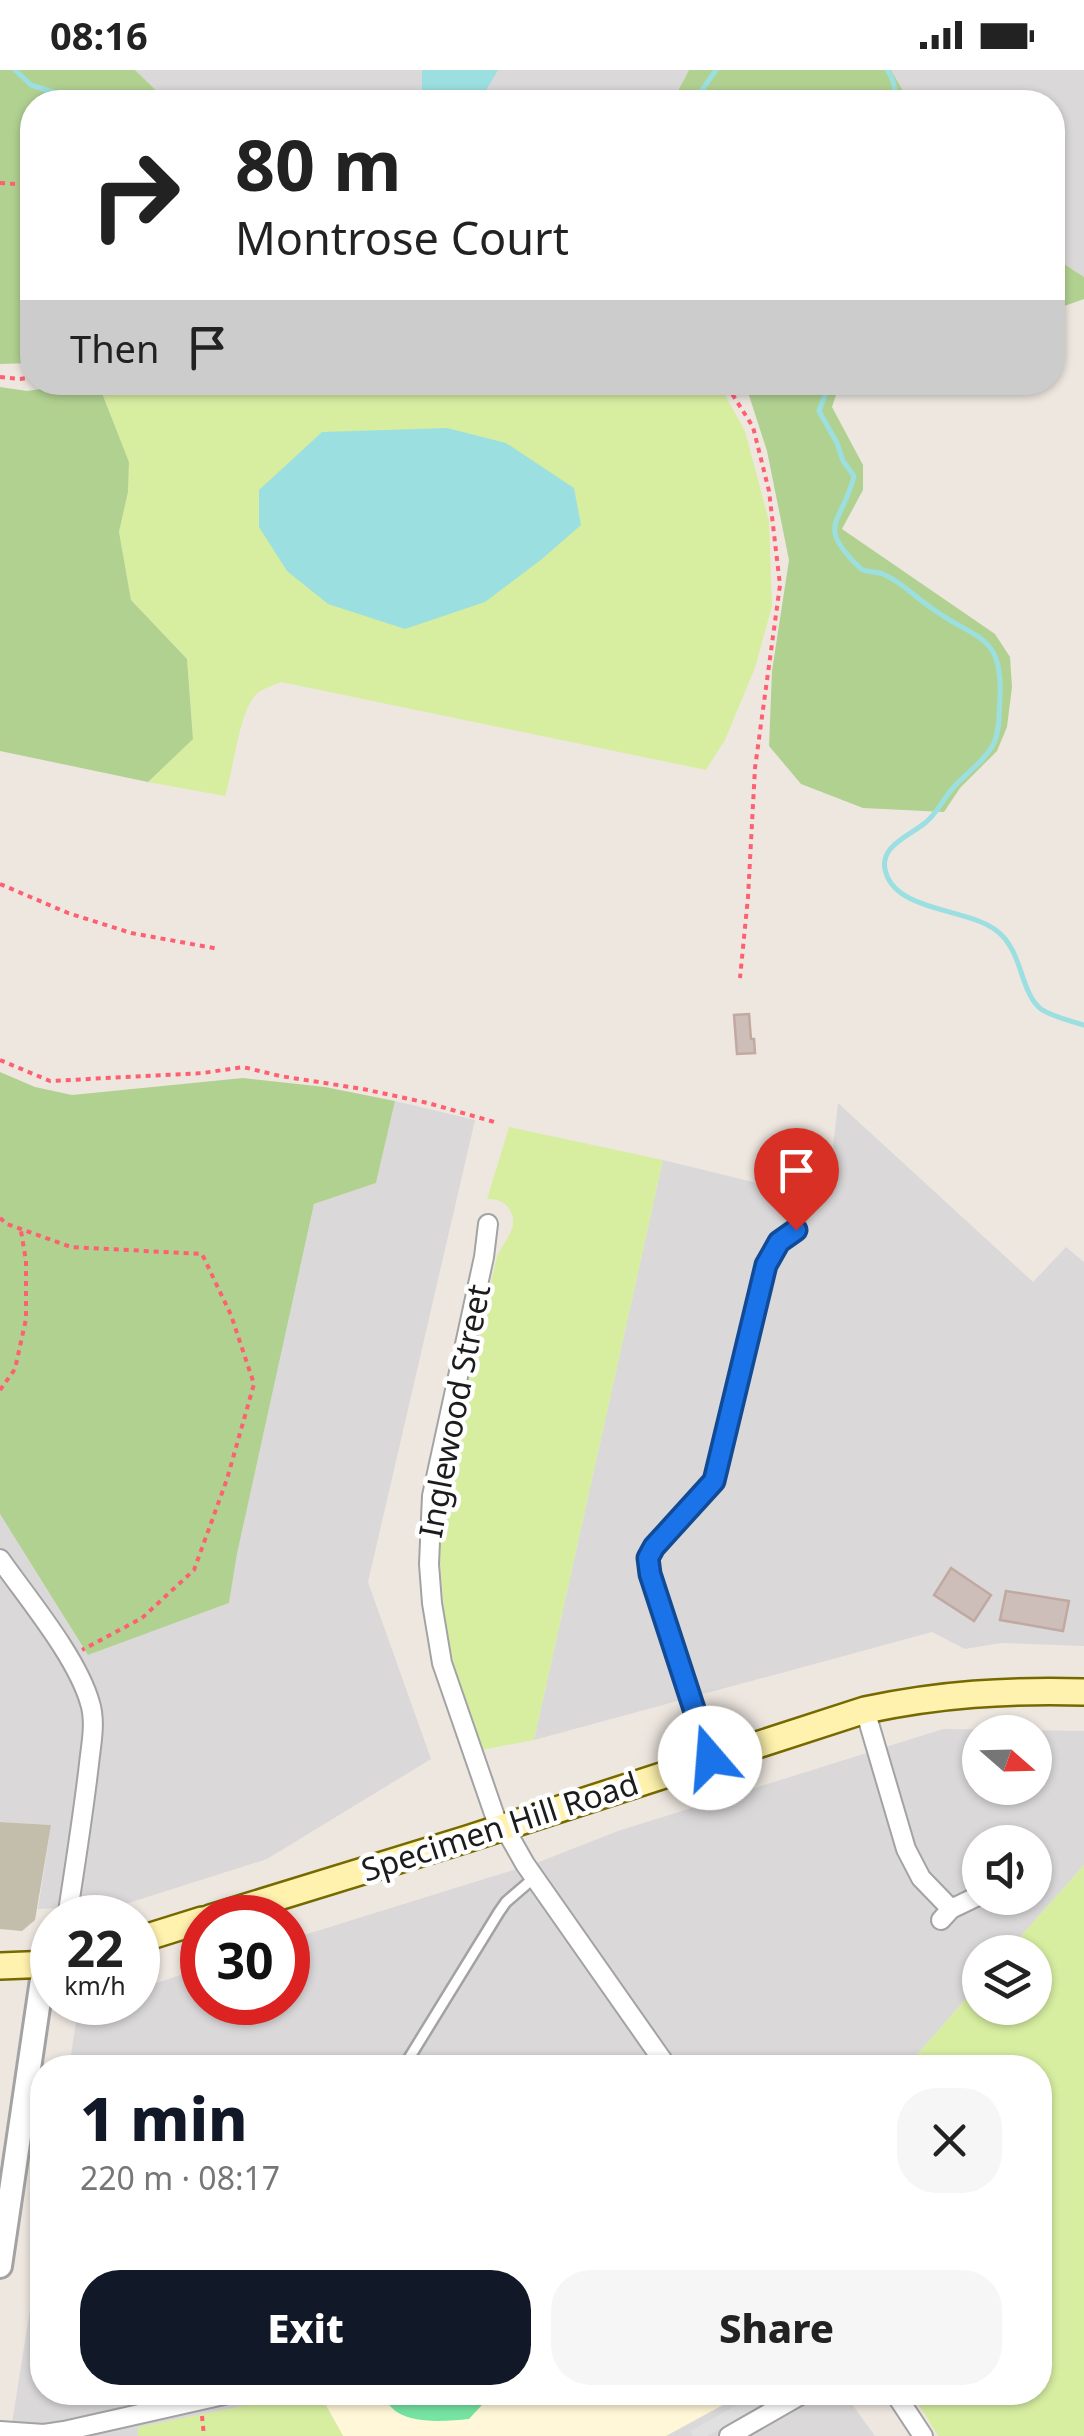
<!DOCTYPE html>
<html lang="en">
<head>
<meta charset="utf-8">
<style>
	body { margin:0; font-family:"Noto Sans",sans-serif; background:#f6f6f6; color:#222; height:100vh; display:flex; flex-direction:column; font-size:38px; white-space:nowrap }
	* { box-sizing:border-box; margin:0 }
	p { font-size:32px; color:#767676 }
	.icon { flex:none; width:55px; height:55px; fill:none; stroke:currentColor; stroke-width:2; stroke-linecap:round; stroke-linejoin:round }
	.map { position:relative; flex:1; overflow:hidden }
	.panel { position:absolute; left:30px; top:1985px; width:1022px; height:350px; display:flex; flex-direction:column; background:#fff; border-radius:40px; box-shadow:0 2px 8px #0004 }
	.panel>* { flex:none }
	.guide { position:absolute; left:20px; top:20px; width:1045px; height:305px; border-radius:40px; box-shadow:0 2px 8px #0004; background:#fff; color:#222; overflow:hidden }
	.needle { width:65px; rotate:110deg }
	.controls { position:absolute; left:962px; top:1645px; display:grid; gap:20px }
	.controls a { display:grid; place-items:center; width:90px; height:90px; border-radius:50%; background:#fff; box-shadow:0 2px 8px #0004; font-size:50px }
	.speed { position:absolute; left:30px; top:1825px; display:flex; gap:20px; font-size:50px; font-weight:700; text-align:center }
	.speed>* { display:grid; place-content:center; width:130px; height:130px; border-radius:50%; background:#fff; box-shadow:0 2px 8px #0004; line-height:1 }
	.speed small { font-size:25px; font-weight:400 }
	.speed .limit { border:15px solid #d22; background:#fff; color:#111 }
	.pin { position:absolute; display:grid; place-items:center; width:85px; height:85px; color:#fff; margin:-102px -42px; border-radius:50% 50% 50% 0; rotate:-45deg; box-shadow:0 0 10px #0007 }
	.pin .icon { rotate:45deg }
	.me { position:absolute; width:110px; margin:-55px; rotate:342deg; stroke-linejoin:round; filter:drop-shadow(0 0 8px #0008) }
	.turn { display:flex; align-items:center; gap:35px; height:210px; padding:0 50px; font-size:45px }
	.turn .icon { width:130px; height:130px; stroke-width:2.5 }
	.turn b { display:block; font-size:70px; line-height:85px }
	.then { display:flex; align-items:center; height:95px; padding:0 50px; background:#0003; gap:20px; font-size:38px }
	.round { display:grid; place-items:center; flex:none; width:105px; height:105px; border-radius:40px; background:#f6f6f6 }
	.headline { display:flex; align-items:center; justify-content:space-between; height:170px; padding:0 50px }
	h1 { font-size:60px; font-weight:800; line-height:75px; color:#111827 }
	.button { display:flex; gap:20px; margin-top:auto; padding:20px 50px }
	.button a { flex:1; height:115px; border-radius:40px; background:#111827; color:#fff; font-size:40px; font-weight:800; line-height:115px; text-align:center }
	.button a+a { background:#f6f6f6; color:#222 }
	.status { display:flex; justify-content:space-between; align-items:center; height:70px; padding:0 50px; background:#fff; direction:ltr }
	.status svg { height:28px; fill:currentColor }
	.map>svg:first-child { display:block }
</style>
</head>
<body>
<div class="status"><b>08:16</b><svg viewBox="0 0 49 12"><path d="M0 12V9h3v3zM5 12V6h3v6zM10 12V3h3v9zM15 12V0h3v12zM26 1h20v11H26zM47 4h2v5h-2z"/></svg></div>
<div class="map">
<svg width="1084" height="2366" viewBox="0 0 1084 2366">
	<rect width="100%" height="100%" fill="#eee7e0"/>
	<g fill="#dad8d9" fill-rule="evenodd">
		<polygon points="135,0 689,0 672,32 168,32"/>
		<polygon points="891,0 1084,0 1084,207 1053,186 1052,32 906,32 902,19"/>
		<polygon points="395,1031 475,1050 368,1512 431,1689 267,1789 100,1842 94,1836 38,1839 51,1755 0,1752 0,1444 88,1585 229,1533 237,1484 314,1134 376,1113"/>
		<polygon points="838,1033 1033,1212 1066,1177 1084,1192 1084,1576 1001,1573 965,1579 932,1562 534,1670 663,1090 827,1130"/>
		<path d="M943,1659L1084,1661V1795L1007,1882H980V1913L906,1997L69,1998L78,1939L97,1933L138,1932V1919L202,1898V1932H288V1870L539,1792L618,1761ZM980,1662H1035V1718H980ZM980,1772H1035V1828H980Z"/>
		<polygon points="42,2163 42,2322 844,2323 875,2366 10,2366"/>
	</g>
	<polygon fill="#fff7d8" points="319,2323 745,2323 666,2366 343,2366"/>
	<polygon fill="#c3beab" points="0,1752 51,1755 35,1850 22,1861 0,1859"/>
	<g fill="#d7eea1">
		<path d="M298,312L377,323L431,312H701L725,325L745,361L769,451L772,536L755,598L725,670L706,700L281,612C274,615 265,618 259,622C239,636 234,701 225,726L148,712L193,668L187,589L131,530L119,462L128,422L129,392L98,313Z"/>
		<path d="M509,1057L663,1090L534,1670L482,1680L459,1615L446,1565L438,1467L447,1403L497,1186C504,1171 521,1156 509,1139C504,1131 496,1129 487,1129Z"/>
		<polygon points="1084,1795 1084,2366 938,2366 912,2323 1040,2322 1040,1998 906,1997 980,1913 980,1938 1035,1938 1035,1882 1007,1882"/>
		<polygon points="271,2323 319,2323 343,2366 138,2366 138,2357 257,2333"/>
	</g>
	<g fill="#b1d191">
		<polygon points="0,0 135,0 168,32 32,32 32,293 0,294"/>
		<polygon points="689,0 891,0 902,19 906,32 672,32"/>
		<polygon points="1052,186 1084,207 1084,229 1053,240"/>
		<polygon points="83,313 98,313 129,392 128,422 119,462 131,530 187,589 193,669 148,712 0,681 0,317 27,321"/>
		<polygon points="745,313 851,313 838,319 832,337 863,395 863,420 842,459 995,564 1010,587 1012,617 1007,657 997,681 960,718 944,742 863,738 801,714 769,676 772,601 789,490 767,381"/>
		<polygon points="0,1002 35,1017 72,1025 243,1008 325,1017 395,1031 376,1113 314,1134 237,1484 229,1533 88,1585 0,1444"/>
	</g>
	<path fill="#76e5a3" d="M385,2323H493L469,2349C448,2351 408,2355 392,2338C388,2334 387,2328 385,2323Z"/>
	<polygon fill="#e0e0e0" points="761,2322 787,2323 707,2366 693,2366 690,2361"/>
	<g fill="#9cdfe0">
		<polygon points="422,0 498,0 479,32 422,32"/>
		<polygon points="447,358 506,373 574,418 581,455 542,489 485,532 405,559 328,534 287,501 259,457 259,420 322,362"/>
	</g>
	<g fill="none" stroke-linecap="round" stroke-linejoin="round">
		<g stroke="#9cdfe0" stroke-width="5">
			<polyline points="15,0 31,15 83,32"/>
			<path d="M887,0C894,8 896,22 895,32"/>
			<polyline points="697,32 702,20 716,0"/>
			<path d="M839,312L825,325L819,341L837,373L843,391L854,406C842,455 814,454 861,499C869,503 876,501 883,504C902,512 916,528 933,539C975,570 1003,563 1000,627C999,642 1000,659 994,673C985,691 966,703 953,718C943,729 937,744 925,753C909,766 877,777 886,803C898,842 968,838 997,861C1023,881 1020,923 1041,939C1053,947 1071,951 1084,955"/>
		</g>
	</g>
	<g fill="#cebeb9" stroke="#c1a9a1" stroke-width="2.5">
		<polygon points="749,944 751,969 754,969 755,983 737,984 734,945"/>
		<polygon points="951,1498 991,1525 974,1551 934,1525"/>
		<polygon points="1006,1521 1069,1531 1063,1561 1000,1550"/>
	</g>
	<g fill="none" stroke-linecap="round" stroke-linejoin="round">
		<g stroke="#a3a3a3" stroke-width="14">
			<polyline id="service" points="403,1998 499,1842 506,1832 535,1807"/>
		</g>
		<g stroke="#a3a3a3" stroke-width="22">
			<g id="minor">
				<polyline points="488,1154 484,1187 432,1426 429,1494 432,1533 442,1593 499,1758"/>
				<path d="M0,1489C28,1529 77,1587 90,1633C96,1652 91,1675 89,1694C83,1746 75,1796 67,1848"/>
				<polyline points="865,1640 906,1779 921,1808 951,1839"/>
				<polyline points="710,1688 650,1504 648,1488 654,1477 713,1411 766,1195 779,1172 796,1160"/>
				<polyline points="504,1757 525,1794 668,1998"/>
				<polyline points="941,1850 951,1839 976,1827"/>
				<polyline points="894,2322 923,2366"/>
				<polyline points="0,2361 44,2364 64,2361 237,2322"/>
				<polyline points="729,2366 806,2322"/>
			</g>
		</g>
		<g stroke="#a3a3a3" stroke-width="28">
			<polyline id="tertiary" points="0,2196 44,1896"/>
		</g>
		<g stroke="#756900" stroke-width="30">
			<g id="secondary">
				<path d="M210,1848L467,1769L865,1640C941,1624 1006,1620 1084,1622"/>
				<polyline points="138,1870 202,1850"/>
				<polyline points="0,1896 52,1894"/>
			</g>
		</g>
		<g stroke="#ff6071" stroke-width="4" stroke-dasharray="5 5" stroke-linecap="butt">
			<polyline points="0,113 32,115"/>
			<polyline points="0,307 20,309 32,307"/>
			<polyline points="329,312 365,317 393,312"/>
			<polyline points="717,312 731,322 753,357 769,421 780,515 755,698 748,827 740,908"/>
			<polyline points="0,814 68,843 131,863 219,879"/>
			<polyline points="0,990 50,1011 203,1003 243,997 280,1006 363,1019 428,1033 498,1053"/>
			<polyline points="0,1148 7,1154 71,1177 202,1184 231,1245 254,1314 227,1409 194,1500 142,1548 82,1580"/>
			<polyline points="0,1320 15,1299 26,1249 26,1191 21,1161"/>
			<polyline points="202,2346 204,2366"/>
		</g>
		<use href="#service" stroke="#fff" stroke-width="9"/>
		<use href="#minor" stroke="#fff" stroke-width="18"/>
		<use href="#tertiary" stroke="#fff" stroke-width="22"/>
		<use href="#secondary" stroke="#fff2ae" stroke-width="25"/>
	</g>
	<g fill="none" stroke-linecap="round" stroke-linejoin="round">
		<g stroke="#114b97" stroke-width="25">
			<polyline id="route" points="710,1688 650,1504 648,1488 654,1477 714,1411 766,1195 779,1172 796,1160"/>
		</g>
		<use href="#route" stroke="#1a73e8" stroke-width="18"/>
	</g>
	<g text-anchor="middle" stroke-width="9" stroke-linejoin="round" paint-order="stroke">
		<g font-size="32" fill="#1c1c1c" stroke="#fff">
			<text transform="translate(455 1341) rotate(-79)" y="11">Inglewood Street</text>
			<text transform="translate(500 1757) rotate(-18)" y="11">Specimen Hill Road</text>
		</g>
	</g>
</svg>
<div class="controls">
<a><svg class="needle" viewBox="-14 -14 28 28"><path d="M0-13l5 13h-10z" fill="#e53935"/><path d="M0 13l5-13h-10z" fill="#767676"/></svg></a>
<a><svg class="icon" aria-label="sound" viewBox="0 0 24 24"><path d="M4 9h4l5-4v14l-5-4H4zM17 9q2 3 0 6"/></svg></a>
<a><svg class="icon" aria-label="layers" viewBox="0 0 24 24"><path d="M12 4l9 5-9 5-9-5zM3 14l9 5 9-5"/></svg></a>
</div>
<div class="speed"><div>22<small>km/h</small></div><div class="limit">30</div></div>
<div class="pin" style="left:796px;top:1160px;background:#d93025"><svg class="icon" aria-label="arrive" viewBox="0 0 24 24"><path d="M6 21V4h12l-3 4 3 4H6"/></svg></div>
<svg class="me" style="left:710px;top:1688px" viewBox="-20 -20 40 40"><circle r="19" fill="#fff"/><path d="M0-13L10 11 0 6-10 11z" fill="#1a73e8"/></svg>
<div class="guide">
<div class="turn"><svg class="icon" aria-label="right" viewBox="0 0 24 24"><path d="M7 20v-9h11M14 6l5 5-5 5"/></svg><div><b>80 m</b>Montrose Court</div></div>
<div class="then">Then<svg class="icon" aria-label="arrive" viewBox="0 0 24 24"><path d="M6 21V4h12l-3 4 3 4H6"/></svg></div>
</div>
<section class="panel">
<div class="headline"><div><h1>1 min</h1><p>220 m · 08:17</p></div><a class="round"><svg class="icon" aria-label="close" viewBox="0 0 24 24"><path d="M6 6l12 12M18 6L6 18"/></svg></a></div>
<div class="button"><a>Exit</a><a>Share</a></div>
</section>
</div>
</body>
</html>
